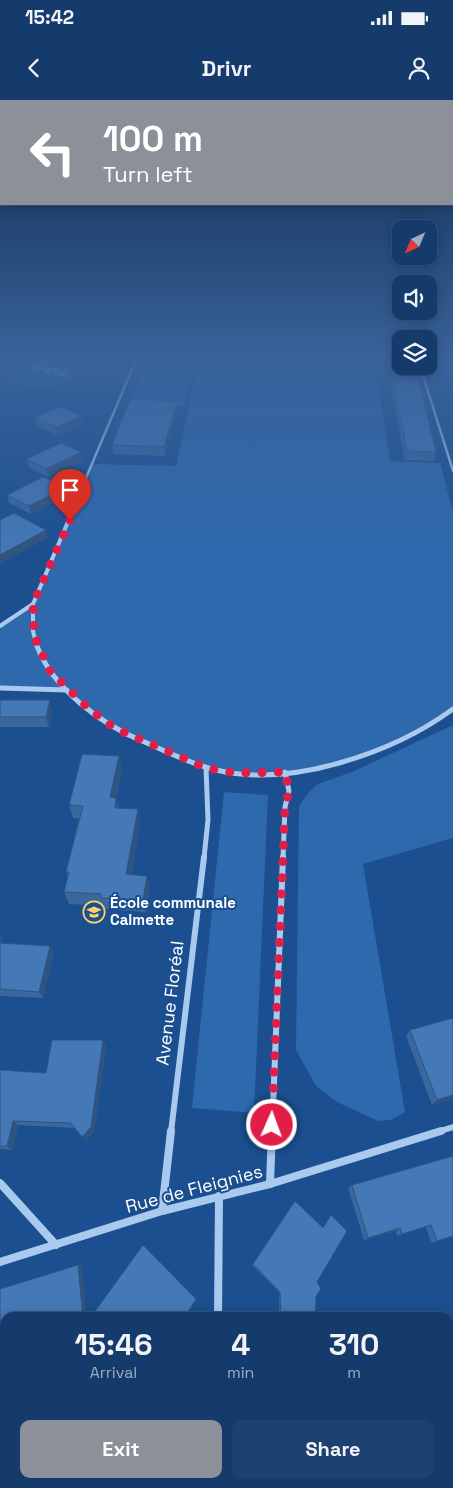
<!DOCTYPE html>
<html lang="en">
<head>
<meta charset="utf-8">
<style>
	body { margin:0; font-family:"Space Grotesk",sans-serif; background:#1d4271; color:#f1f3f6; height:100vh; display:flex; flex-direction:column; font-size:19px; white-space:nowrap }
	* { box-sizing:border-box; margin:0 }
	p { font-size:16px; color:#9dadc1 }
	.icon { flex:none; width:28px; height:28px; fill:none; stroke:currentColor; stroke-width:2; stroke-linecap:round; stroke-linejoin:round }
	.map { position:relative; flex:1; overflow:hidden }
	.details { position:absolute; left:0px; top:1212px; width:454px; height:176px; display:flex; flex-direction:column; background:#143b6b; border-radius:15px 15px 0 0; box-shadow:0 2px 12px #0003,0 0 0 1px #33557e }
	.details>* { flex:none }
	.top-card { position:absolute; left:0px; top:0px; width:454px; height:105px; box-shadow:0 2px 12px #0003,0 0 0 1px #33557e; background:#8c9099; color:#fff; overflow:hidden }
	.needle { width:32px; rotate:224deg }
	.tools { position:absolute; left:392px; top:120px; display:grid; gap:10px }
	.tools a { display:grid; place-items:center; width:45px; height:45px; border-radius:10px; background:#143b6b; box-shadow:0 2px 12px #0003,0 0 0 1px #33557e; font-size:25px }
	.pin { position:absolute; display:grid; place-items:center; width:42px; height:42px; color:#fff; margin:-51px -21px; border-radius:50% 50% 50% 0; rotate:-45deg; box-shadow:0 0 5px #0007 }
	.pin .icon { rotate:45deg }
	.me { position:absolute; width:55px; margin:-28px; rotate:2deg; stroke-linejoin:round; filter:drop-shadow(0 0 4px #0008) }
	.turn { display:flex; align-items:center; gap:18px; height:105px; padding:0 20px; font-size:22px }
	.turn .icon { width:65px; height:65px; stroke-width:2.5 }
	.turn b { display:block; font-size:35px; line-height:42px }
	.eta { display:flex; justify-content:space-evenly; align-items:center; height:85px; text-align:center }
	.eta b { font-size:30px; font-weight:700; line-height:35px }
	.primary-button { display:flex; gap:10px; margin-top:auto; padding:10px 20px }
	.primary-button a { flex:1; height:58px; border-radius:10px; background:#8c9099; color:#fff; font-size:20px; font-weight:700; line-height:58px; text-align:center }
	.primary-button a+a { background:#1d4271; color:#f1f3f6 }
	.status { display:flex; justify-content:space-between; align-items:center; height:35px; padding:0 25px; background:#143b6b; direction:ltr }
	.status svg { height:14px; fill:currentColor }
	header { display:flex; justify-content:space-between; align-items:center; height:65px; padding:0 20px; background:#143b6b; font-size:22px; font-weight:700 }
	.map>svg:first-child { display:block }
</style>
</head>
<body>
<div class="status"><b>15:42</b><svg viewBox="0 0 49 12"><path d="M0 12V9h3v3zM5 12V6h3v6zM10 12V3h3v9zM15 12V0h3v12zM26 1h20v11H26zM47 4h2v5h-2z"/></svg></div>
<header><svg class="icon" aria-label="back" viewBox="0 0 24 24"><path d="M15 5l-7 7 7 7"/></svg>Drivr<svg class="icon" aria-label="person" viewBox="0 0 24 24"><circle cx="12" cy="8" r="4"/><path d="M4 21q1-7 8-7t8 7"/></svg></header>
<div class="map">
<svg width="453" height="1388" viewBox="0 0 453 1388">
	<rect width="100%" height="100%" fill="#1b4f8f"/>
	<g fill="#2e69ad">
		<path d="M8,260H82L88,267C69,286 36,295 12,281Z"/>
		<polygon points="202,260 374,260 390,361 440,363 453,411 453,609 383,648 314,668 262,673 206,668 114,628 67,590 0,588 0,526 33,504 93,364 176,366 198,265"/>
		<polygon points="145,265 194,266 183,306 130,305"/>
		<polygon points="453,625 453,738 363,764 405,1012 391,1020 378,1021 337,1002 316,986 296,950 299,706 308,693 318,684 352,672"/>
		<polygon points="224,692 268,695 254,1013 192,1008"/>
	</g>
	<g fill="none" stroke-linecap="round" stroke-linejoin="round">
		<polyline stroke="#9cc4f0" stroke-width="4" points="33,267 42,268 47,272 52,269 56,270 56,273 64,274"/>
		<g stroke="#a9c9ee" stroke-width="2.5">
			<polyline points="420,266 453,371"/>
			<polyline points="83,385 136,260"/>
		</g>
		<g stroke="#a9c9ee" stroke-width="4">
			<polyline points="0,526 33,504"/>
			<polyline points="37,547 33,531 33,504 84,384"/>
		</g>
		<g stroke="#a9c9ee" stroke-width="5">
			<path d="M37,546C53,589 101,624 142,641C166,651 190,664 216,670C291,688 393,653 453,609"/>
			<polyline points="0,588 67,590"/>
			<polyline points="204,758 208,720 206,668"/>
			<polyline points="283,758 285,707 289,691 285,672"/>
		</g>
		<g stroke="#a9c9ee" stroke-width="6">
			<polyline points="171,1032 204,757"/>
			<polyline points="272,1032 283,757"/>
			<polyline points="437,1032 453,1027"/>
		</g>
		<g stroke="#a9c9ee" stroke-width="8">
			<polyline points="0,1083 56,1145"/>
			<polyline points="270,1084 272,1031"/>
			<polyline points="162,1111 171,1031"/>
			<polyline points="0,1162 162,1111 270,1084 441,1031"/>
			<polyline points="218,1218 219,1096"/>
			<polyline points="217,1384 217,1388"/>
		</g>
	</g>
	<g fill="#3a679d">
		<polygon points="264,260 315,260 315,266 264,265"/>
		<polygon points="386,260 401,260 436,352 434,361 405,360"/>
		<polygon points="434,260 453,260 453,264"/>
		<polygon points="178,310 165,356 113,354 112,345"/>
		<polygon points="34,318 83,324 58,335 36,326"/>
		<polygon points="81,352 83,360 48,377 29,367 27,359"/>
		<polygon points="7,395 67,395 31,414 9,403"/>
		<polygon points="0,600 52,610 49,627 0,627"/>
		<polygon points="119,656 122,669 116,698 119,708 140,722 131,775 150,788 146,812 104,809 103,806 69,804 64,792 68,776 66,772 79,718 73,718 69,705"/>
		<polygon points="0,831 2,843 50,846 54,853 43,898 0,896"/>
		<polygon points="453,918 453,999 432,1005 406,936 410,930"/>
		<polygon points="106,946 94,1032 86,1041 74,1028 18,1025 12,1050 0,1049 0,970 46,973"/>
		<polygon points="352,1085 453,1136 431,1143 426,1127 397,1136 396,1131 364,1140 348,1088"/>
		<polygon points="295,1101 323,1127 329,1117 331,1115 317,1182 315,1218 279,1218 279,1192 252,1165"/>
		<polygon points="114,1384 189,1384 188,1388 88,1388 90,1386 114,1387"/>
	</g>
	<g fill="#305480">
		<polygon points="178,301 178,310 165,356 164,347"/>
		<polygon points="82,316 83,324 58,335 56,327"/>
		<polygon points="81,352 83,360 48,377 46,369"/>
		<polygon points="66,387 67,395 31,414 29,406"/>
		<polygon points="46,430 48,438 0,464 0,455"/>
		<polygon points="50,600 52,610 49,627 46,617"/>
		<polygon points="119,656 122,669 113,710 110,697"/>
		<polygon points="116,698 119,711 115,708"/>
		<polygon points="138,709 140,722 129,786 126,774"/>
		<polygon points="147,776 150,788 146,812 143,800"/>
		<polygon points="0,830 2,850 0,846"/>
		<polygon points="50,846 54,853 43,898 39,892"/>
		<polygon points="103,940 106,946 94,1032 86,1041 82,1037"/>
		<polygon points="453,995 453,999 432,1005 437,1000"/>
		<polygon points="13,1021 18,1025 12,1050 7,1046"/>
		<polygon points="400,1128 396,1131 364,1140 368,1138"/>
		<polygon points="145,1147 197,1199 185,1218 184,1218"/>
		<polygon points="78,1165 82,1166 87,1218 83,1218"/>
	</g>
	<g fill="#4478b7" stroke="#305480">
		<polygon points="389,260 401,260 401,266 415,266 436,352 407,351"/>
		<polygon points="130,299 178,301 164,347 112,345"/>
		<polygon points="60,307 82,316 56,327 34,318"/>
		<polygon points="61,343 81,352 46,369 27,359"/>
		<polygon points="43,377 66,387 29,406 7,395"/>
		<polygon points="14,413 46,430 0,455 0,420"/>
		<polygon points="0,600 50,600 46,617 0,617"/>
		<polygon points="82,654 119,656 110,697 116,698 115,708 138,709 126,774 147,776 143,800 101,798 101,794 64,792 69,772 66,772 83,706 69,705"/>
		<polygon points="0,843 50,846 39,892 0,889"/>
		<polygon points="453,918 453,995 437,1000 410,930"/>
		<polygon points="52,940 103,940 91,1027 82,1037 71,1023 13,1021 7,1046 0,1046 0,970 46,973"/>
		<polygon points="453,1056 453,1136 437,1141 431,1125 402,1134 400,1128 368,1138 352,1085"/>
		<polygon points="295,1101 323,1128 331,1115 347,1131 317,1182 321,1189 316,1196 315,1218 281,1218 280,1192 253,1164"/>
		<polygon points="143,1145 196,1199 184,1218 90,1218"/>
		<polygon points="78,1165 83,1218 5,1218 5,1255 0,1257 0,1189"/>
		<rect x="114" y="1384" width="74" height="4"/>
		<rect x="256" y="1384" width="72" height="4"/>
	</g>
	<linearGradient id="sky" x2="0" y2="1"><stop stop-color="#0f2b4f"/><stop offset="0.57" stop-color="#39639b"/><stop offset="1" stop-color="#39639b" stop-opacity="0"/></linearGradient>
	<rect width="453" height="454" fill="url(#sky)"/>
	<g fill="none" stroke-linecap="round" stroke-linejoin="round">
		<polyline stroke="#e11d48" stroke-width="9" stroke-dasharray="0 16.2" points="70,420 33,504 34,536 50,571 88,608 114,628 206,668 235,673 285,672 289,691 285,707 272,1025"/>
	</g>
	<defs>
		<g id="school-ring" transform="scale(1.125)"><circle r="9.5" fill="#1b4f8f" stroke="#ffd166" stroke-width="1.5"/><path d="M0-5L7-2L0 1L-7-2ZM-4 1L0 2.5L4 1V4Q0 6-4 4Z" fill="#ffd166"/></g>
	</defs>
	<g fill-rule="evenodd">
		<use href="#school-ring" x="94" y="812"/>
	</g>
	<g text-anchor="middle" stroke-width="4" stroke-linejoin="round" paint-order="stroke">
		<g font-size="15" font-weight="bold" fill="#fff" stroke="#1b4f8f" text-anchor="start">
			<text x="110" y="808">École communale<tspan x="110" dy="17">Calmette</tspan></text>
		</g>
		<g font-size="18" fill="#fff" stroke="#1b4f8f">
			<text transform="translate(170 903) rotate(-83)" y="6">Avenue Floréal</text>
			<text transform="translate(194 1089) rotate(-15)" y="6">Rue de Fleignies</text>
		</g>
	</g>
</svg>
<div class="tools">
<a><svg class="needle" viewBox="-14 -14 28 28"><path d="M0-13l5 13h-10z" fill="#e53935"/><path d="M0 13l5-13h-10z" fill="#9dadc1"/></svg></a>
<a><svg class="icon" aria-label="sound" viewBox="0 0 24 24"><path d="M4 9h4l5-4v14l-5-4H4zM17 9q2 3 0 6"/></svg></a>
<a><svg class="icon" aria-label="layers" viewBox="0 0 24 24"><path d="M12 4l9 5-9 5-9-5zM3 14l9 5 9-5"/></svg></a>
</div>
<div class="pin" style="left:70px;top:420px;background:#d93025"><svg class="icon" aria-label="arrive" viewBox="0 0 24 24"><path d="M6 21V4h12l-3 4 3 4H6"/></svg></div>
<svg class="me" style="left:272px;top:1025px" viewBox="-20 -20 40 40"><circle r="17" fill="#e11d48" stroke="#fff" stroke-width="3"/><path d="M0-11L8 9 0 5-8 9z" fill="#fff"/></svg>
<div class="top-card">
<div class="turn"><svg class="icon" aria-label="left" viewBox="0 0 24 24"><path d="M17 20v-9H6M10 6l-5 5 5 5"/></svg><div><b>100 m</b>Turn left</div></div>
</div>
<section class="details">
<div class="eta">
<div><b>15:46</b><p>Arrival</p></div>
<div><b>4</b><p>min</p></div>
<div><b>310</b><p>m</p></div>
</div>
<div class="primary-button"><a>Exit</a><a>Share</a></div>
</section>
</div>
</body>
</html>
